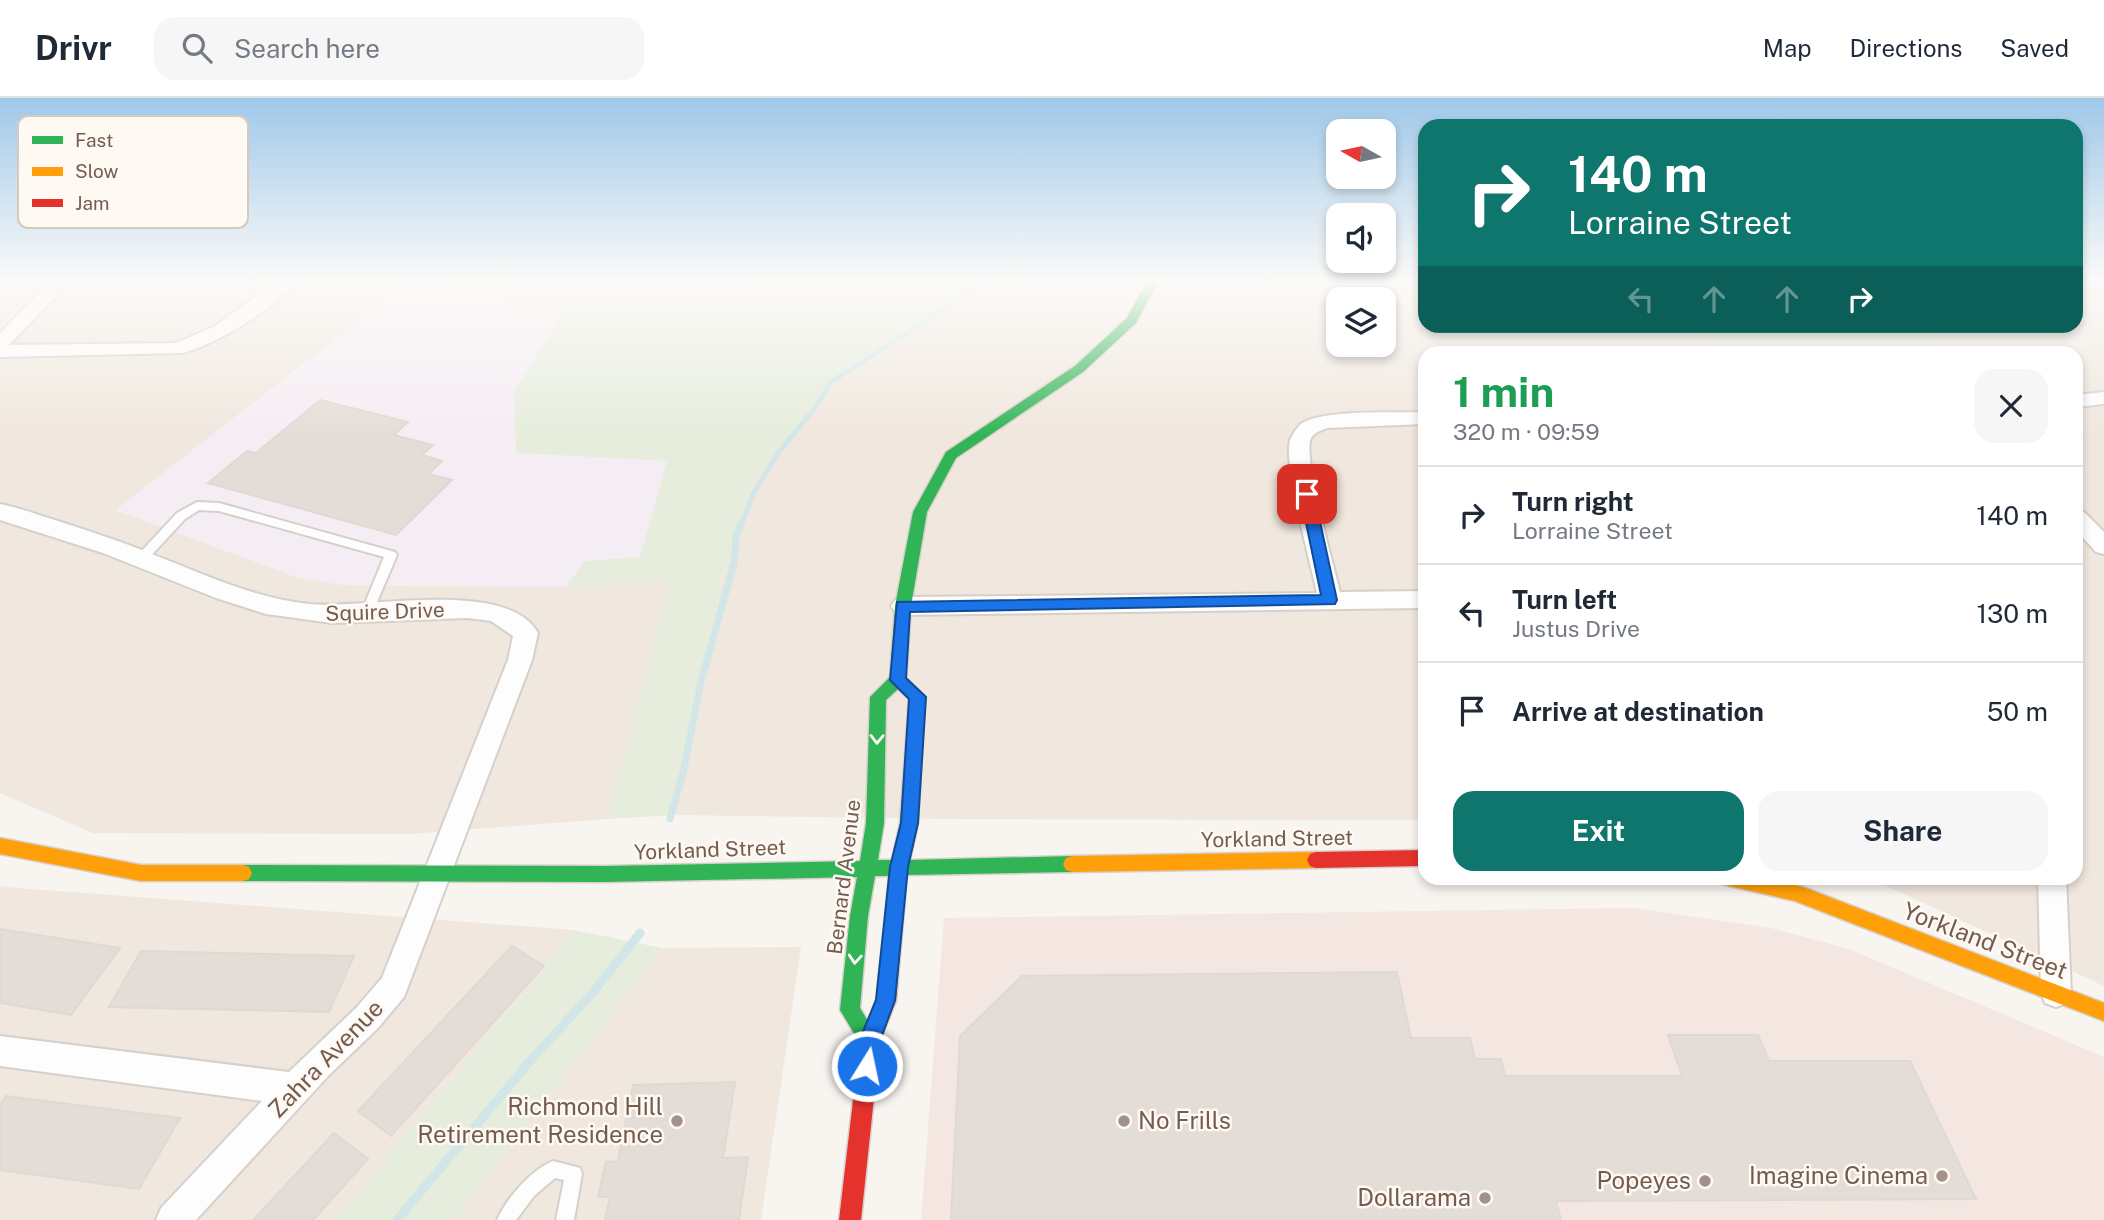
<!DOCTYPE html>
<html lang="en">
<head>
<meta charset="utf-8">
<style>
	body { margin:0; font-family:"Public Sans",sans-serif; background:#f6f6f7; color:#1f2937; height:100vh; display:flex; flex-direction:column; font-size:26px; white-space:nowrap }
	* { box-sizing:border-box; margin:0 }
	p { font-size:23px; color:#747a83 }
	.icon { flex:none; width:38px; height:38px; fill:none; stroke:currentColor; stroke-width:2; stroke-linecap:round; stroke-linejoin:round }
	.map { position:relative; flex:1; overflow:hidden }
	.sheet { position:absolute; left:1418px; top:248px; width:665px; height:539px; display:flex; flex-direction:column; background:#fff; border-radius:21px; box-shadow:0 4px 10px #0003 }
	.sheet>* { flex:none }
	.banner { position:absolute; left:1418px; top:21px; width:665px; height:214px; border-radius:21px; box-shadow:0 4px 10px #0003; background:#0f766e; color:#fff; overflow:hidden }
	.needle { width:46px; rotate:279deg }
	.tools { position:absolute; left:1326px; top:21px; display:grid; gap:14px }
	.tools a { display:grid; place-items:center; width:70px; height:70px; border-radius:14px; background:#fff; box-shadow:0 4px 10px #0003; font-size:35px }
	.pin { position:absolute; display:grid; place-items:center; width:60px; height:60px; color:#fff; margin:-30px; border-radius:14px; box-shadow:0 4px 10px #0006 }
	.me { position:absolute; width:77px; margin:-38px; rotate:10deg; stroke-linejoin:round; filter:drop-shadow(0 0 5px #0008) }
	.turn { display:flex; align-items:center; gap:24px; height:147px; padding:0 35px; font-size:32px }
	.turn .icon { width:91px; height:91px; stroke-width:2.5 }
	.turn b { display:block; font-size:49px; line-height:60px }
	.lanes { display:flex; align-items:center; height:66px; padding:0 35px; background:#0003; justify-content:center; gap:35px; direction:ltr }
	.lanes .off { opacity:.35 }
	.round { display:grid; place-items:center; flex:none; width:74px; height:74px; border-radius:21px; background:#f6f6f7 }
	.head { display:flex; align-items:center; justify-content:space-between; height:119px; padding:0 35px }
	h1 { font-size:42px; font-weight:700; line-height:52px; color:#1e9e55 }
	.button { display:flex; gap:14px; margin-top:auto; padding:14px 35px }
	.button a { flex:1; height:80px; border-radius:21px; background:#0f766e; color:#fff; font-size:28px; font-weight:700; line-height:80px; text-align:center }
	.button a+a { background:#f6f6f7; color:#1f2937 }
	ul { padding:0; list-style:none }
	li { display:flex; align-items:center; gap:21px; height:98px; padding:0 35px; border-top:2px solid #e0e1e3 }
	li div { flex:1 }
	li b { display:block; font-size:26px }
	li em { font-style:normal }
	header { display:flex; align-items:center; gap:42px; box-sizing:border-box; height:98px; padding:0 35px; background:#fff; border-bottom:2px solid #e0e1e3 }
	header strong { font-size:33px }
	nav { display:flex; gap:38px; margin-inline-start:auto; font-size:24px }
	.search { width:490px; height:63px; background:#f6f6f7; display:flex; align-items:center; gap:18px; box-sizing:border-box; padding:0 24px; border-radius:21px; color:#747a83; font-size:26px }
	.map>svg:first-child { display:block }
</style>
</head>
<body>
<header>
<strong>Drivr</strong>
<div class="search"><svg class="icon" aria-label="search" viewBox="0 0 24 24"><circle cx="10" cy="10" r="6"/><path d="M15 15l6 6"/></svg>Search here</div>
<nav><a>Map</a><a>Directions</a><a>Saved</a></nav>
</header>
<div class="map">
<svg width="2104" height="1122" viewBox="0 0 2104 1122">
	<rect width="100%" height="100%" fill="#f8f4f0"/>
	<g fill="#f0e7de" fill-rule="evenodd">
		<polygon points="0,181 412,181 116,412 296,479 344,487 566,489 671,484 607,721 409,736 93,735 0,695"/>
		<polygon points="422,181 611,181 563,215"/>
		<path d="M983,181H1424V228H2076V181H2104V888L1871,781L2076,780V256H1424V722L951,721L675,717L722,482L755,381L843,275L979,189ZM1339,201H1384V247H1339Z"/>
		<polygon points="0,788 5,789 574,832 336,1122 0,1122"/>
		<polygon points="801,849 761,1122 454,1122 662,850"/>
	</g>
	<polygon fill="#f4e7e2" points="1633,810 1771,830 1849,851 2104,959 2104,1122 921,1122 944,820"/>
	<polygon fill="#f5edf4" points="412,181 422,181 563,215 514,294 516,355 668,363 640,459 585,463 566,489 344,487 296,479 116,412"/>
	<g fill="#e6eddc">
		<polygon points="611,181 983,181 979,189 844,275 755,381 722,482 675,717 607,721 670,484 566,489 584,463 640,459 667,363 516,355 514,294 563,215"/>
		<polygon points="1715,228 1894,228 1921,235 1944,255 1747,255 1708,241"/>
		<polygon points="574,832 662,850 454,1122 336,1122"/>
	</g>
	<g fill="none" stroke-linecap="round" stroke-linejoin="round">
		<polyline stroke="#d2e6e7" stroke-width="5" points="740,430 754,394 779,354 814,311 831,284 959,202 982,181"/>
		<polyline stroke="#d2e6e7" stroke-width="7" points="670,721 683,675 701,584 734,465 736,439 740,428"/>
		<polyline stroke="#d2e6e7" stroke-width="9" points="397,1122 531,962 595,892 640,835"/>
	</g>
	<g fill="#e4ddd7" stroke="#e0d8d2" stroke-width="2">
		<polygon points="2076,181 2104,181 2104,206 2076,185"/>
		<polygon points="320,302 408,324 394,337 433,347 422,357 442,363 429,376 452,382 396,437 208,385 247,353 256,355"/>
		<polygon points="0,831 120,850 71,917 0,905"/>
		<polygon points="512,848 544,868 391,1038 358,1013"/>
		<polygon points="141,853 354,858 329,914 109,909"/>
		<polygon points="1397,874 1411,940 1470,940 1475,961 1501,961 1505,978 1682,978 1668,937 1758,937 1769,963 1910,963 1976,1101 1556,1103 1561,1122 951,1122 960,938 1022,878"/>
		<polygon points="735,984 723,1060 748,1059 739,1122 605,1122 610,1099 598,1099 606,1064 618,1063 633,987"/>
		<polygon points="6,998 180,1020 139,1091 0,1072 0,1007"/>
		<polygon points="334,1035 368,1061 313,1122 253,1122"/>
	</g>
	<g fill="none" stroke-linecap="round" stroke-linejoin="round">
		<g stroke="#d5d0cb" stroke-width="4">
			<g id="lane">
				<polygon points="197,404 219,405 395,454 397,457 371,518 363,518 361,515 384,459 219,413 199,412 185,421 146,463 138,463 136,460 138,457 177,415"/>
				<path d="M553,1063L580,1070L582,1076L574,1122H556L564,1082L555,1080L534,1098L516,1122H497C506,1101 532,1071 553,1063Z"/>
			</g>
		</g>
		<g stroke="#d5d0cb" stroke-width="4">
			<g id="street">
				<path d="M53,181H72L9,247L176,245L215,228L279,181H299C278,209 217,246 183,255L0,259V235Z"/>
				<polygon points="1407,181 1424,181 1424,187 1410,185"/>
				<polygon points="2104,294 2104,306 2076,309 2076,297"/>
				<path d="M1424,314V326L1327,330C1320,333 1312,335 1310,343C1305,367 1333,465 1340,494L1424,493V510L903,517L895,514L891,508L895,502L903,499L1317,495C1311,467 1283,364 1290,342C1292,337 1298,328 1302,325C1327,311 1393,315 1424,314Z"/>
				<path d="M0,406C21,410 41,418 61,424C92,434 122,444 152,456C203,476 253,500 309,506C364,512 507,479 538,535L532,562L404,899L378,930L329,977L196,1122H156L161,1110L262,1003L0,968V938L289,974L356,910L382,880L508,562L513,538L491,523L468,520L332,525L266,516L216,500L103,455L0,422Z"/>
				<polygon points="2076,411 2084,414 2104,434 2104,456 2096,454 2076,432"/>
				<polygon points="2038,780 2066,780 2071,895 2067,905 2056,909 2045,905 2041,895"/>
			</g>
		</g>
		<g stroke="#d6d0ca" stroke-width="3">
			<path id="fast" d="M1148,181H1159L1136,225L1083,274L956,360L927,414L911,508L906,580L925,599L918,725L910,762L1072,758L1078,760L1081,766L1078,772L1072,774L907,777L903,821L901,827L894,829L887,827L885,821L889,778H875L868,818L860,910L880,943L877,950L870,953L863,950L840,912L850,818L857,779L605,784L243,783L237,781L234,775L237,769L243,767L605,768L860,763L866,725L870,599L890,579L895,508L913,414L946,354L1075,268L1127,220ZM898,591L909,601L900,725L892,762H878L884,725L886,602Z"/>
		</g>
		<g stroke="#d6d0ca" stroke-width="3">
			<g id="slow">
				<polygon points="0,740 141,767 243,767 249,769 252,775 249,781 243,783 141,783 0,756"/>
				<polygon points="1316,754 1322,756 1325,762 1322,768 1316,770 1072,774 1066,772 1063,766 1066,760 1072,758"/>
				<polygon points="1720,780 1768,780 1803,789 2104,905 2104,923 1795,803 1729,788 1723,786"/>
			</g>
		</g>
		<g stroke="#d6d0ca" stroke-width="3">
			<g id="jam">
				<polygon points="1424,752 1424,768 1316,770 1310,768 1307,762 1310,756 1316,754"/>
				<polygon points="894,813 901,815 903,821 896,903 880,943 861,1122 839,1122 860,943 876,903 885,821 887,815"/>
			</g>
		</g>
		<use href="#lane" fill="#fefdfd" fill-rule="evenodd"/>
		<use href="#street" fill="#fefdfd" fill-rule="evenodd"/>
		<use href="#fast" fill="#30b455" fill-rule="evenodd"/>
		<use href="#slow" fill="#ff9f0a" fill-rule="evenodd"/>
		<use href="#jam" fill="#e5322d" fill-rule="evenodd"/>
	</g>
	<defs><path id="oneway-chevron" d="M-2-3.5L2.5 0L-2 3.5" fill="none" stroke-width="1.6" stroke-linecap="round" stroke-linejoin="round" transform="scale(1.75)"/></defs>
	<g stroke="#fef9f2">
		<use href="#oneway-chevron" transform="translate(877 641) rotate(91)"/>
		<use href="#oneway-chevron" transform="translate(855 861) rotate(95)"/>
	</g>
	<linearGradient id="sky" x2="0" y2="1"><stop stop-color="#9fc8e8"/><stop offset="0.54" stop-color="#fcfaf8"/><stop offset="1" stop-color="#fcfaf8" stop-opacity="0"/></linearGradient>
	<rect width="2104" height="338" fill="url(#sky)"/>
	<polygon fill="#1a73e8" stroke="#114b97" stroke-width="2" points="1307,391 1314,396 1337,502 1335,506 910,514 906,580 926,599 918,725 908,769 895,902 880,943 874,976 867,979 860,976 856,968 859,943 876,902 890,769 901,725 909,601 890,582 897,504 1321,497 1300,396"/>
	<g fill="#a29189" stroke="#fef9f2" stroke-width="2.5">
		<circle cx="677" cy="1023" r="7"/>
		<circle cx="1124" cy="1023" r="7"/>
		<circle cx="1942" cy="1078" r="7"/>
		<circle cx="1705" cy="1083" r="7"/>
		<circle cx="1485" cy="1100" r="7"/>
	</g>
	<g text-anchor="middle" stroke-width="5" stroke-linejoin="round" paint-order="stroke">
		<g font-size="21" fill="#745c51" stroke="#fef9f2">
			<text transform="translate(385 514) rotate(-2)" y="7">Squire Drive</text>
			<text transform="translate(1277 741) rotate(-1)" y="7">Yorkland Street</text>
			<text transform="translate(710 752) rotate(-2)" y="7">Yorkland Street</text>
			<text transform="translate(844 779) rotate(-83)" y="7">Bernard Avenue</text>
		</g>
		<g font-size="24" fill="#745c51" stroke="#fef9f2">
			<text transform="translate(1985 843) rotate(21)" y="8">Yorkland Street</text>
			<text transform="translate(326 961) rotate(-46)" y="8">Zahra Avenue</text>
		</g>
		<g font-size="24" fill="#745c51" stroke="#fef9f2" text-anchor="end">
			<text x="663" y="1017">Richmond Hill<tspan x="663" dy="28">Retirement Residence</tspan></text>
			<text x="1138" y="1031" text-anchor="start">No Frills</text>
			<text x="1928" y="1086">Imagine Cinema</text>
			<text x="1691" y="1091">Popeyes</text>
			<text x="1471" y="1108">Dollarama</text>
		</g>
	</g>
	<rect x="18" y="18" width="230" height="112" rx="10" fill="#fef9f2" stroke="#d5cac2" stroke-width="2"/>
	<rect x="32" y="38" width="31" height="8" fill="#30b455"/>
	<rect x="32" y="69" width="31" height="9" fill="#ff9f0a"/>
	<rect x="32" y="101" width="31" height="8" fill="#e5322d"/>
	<g font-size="19" fill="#745c51">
		<text x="75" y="49">Fast</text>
		<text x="75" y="80">Slow</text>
		<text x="75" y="112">Jam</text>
	</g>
</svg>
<div class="tools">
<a><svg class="needle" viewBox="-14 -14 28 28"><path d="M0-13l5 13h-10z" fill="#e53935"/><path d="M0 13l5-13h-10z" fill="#747a83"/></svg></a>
<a><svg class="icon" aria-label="sound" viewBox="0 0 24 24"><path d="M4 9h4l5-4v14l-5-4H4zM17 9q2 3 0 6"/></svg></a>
<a><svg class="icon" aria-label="layers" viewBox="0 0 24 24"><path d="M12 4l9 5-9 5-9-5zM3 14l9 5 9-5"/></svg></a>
</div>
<div class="pin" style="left:1307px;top:396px;background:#d93025"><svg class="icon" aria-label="arrive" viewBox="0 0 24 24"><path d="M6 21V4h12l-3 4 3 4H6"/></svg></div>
<svg class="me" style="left:867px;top:968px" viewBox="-20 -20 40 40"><circle r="17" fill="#1a73e8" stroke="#fff" stroke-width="3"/><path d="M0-11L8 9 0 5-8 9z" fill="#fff"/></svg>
<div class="banner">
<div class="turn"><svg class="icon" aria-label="right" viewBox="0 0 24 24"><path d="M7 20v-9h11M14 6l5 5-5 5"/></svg><div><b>140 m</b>Lorraine Street</div></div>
<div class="lanes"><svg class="icon off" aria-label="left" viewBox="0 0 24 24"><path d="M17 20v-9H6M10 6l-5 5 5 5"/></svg><svg class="icon off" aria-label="ahead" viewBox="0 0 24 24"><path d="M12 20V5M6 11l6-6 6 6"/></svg><svg class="icon off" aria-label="ahead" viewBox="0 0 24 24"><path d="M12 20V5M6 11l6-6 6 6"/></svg><svg class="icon" aria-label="right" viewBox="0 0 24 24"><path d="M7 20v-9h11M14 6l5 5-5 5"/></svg></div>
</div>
<section class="sheet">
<div class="head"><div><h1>1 min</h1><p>320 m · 09:59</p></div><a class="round"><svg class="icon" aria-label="close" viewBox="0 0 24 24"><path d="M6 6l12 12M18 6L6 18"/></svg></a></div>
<ul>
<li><svg class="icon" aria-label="right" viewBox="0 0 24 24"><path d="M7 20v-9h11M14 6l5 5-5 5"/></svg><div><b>Turn right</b><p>Lorraine Street</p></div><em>140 m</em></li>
<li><svg class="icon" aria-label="left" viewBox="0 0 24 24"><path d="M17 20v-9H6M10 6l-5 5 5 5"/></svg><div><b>Turn left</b><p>Justus Drive</p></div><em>130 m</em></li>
<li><svg class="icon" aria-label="arrive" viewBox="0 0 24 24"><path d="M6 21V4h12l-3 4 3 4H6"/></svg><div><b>Arrive at destination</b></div><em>50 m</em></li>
</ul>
<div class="button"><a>Exit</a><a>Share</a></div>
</section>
</div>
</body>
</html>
